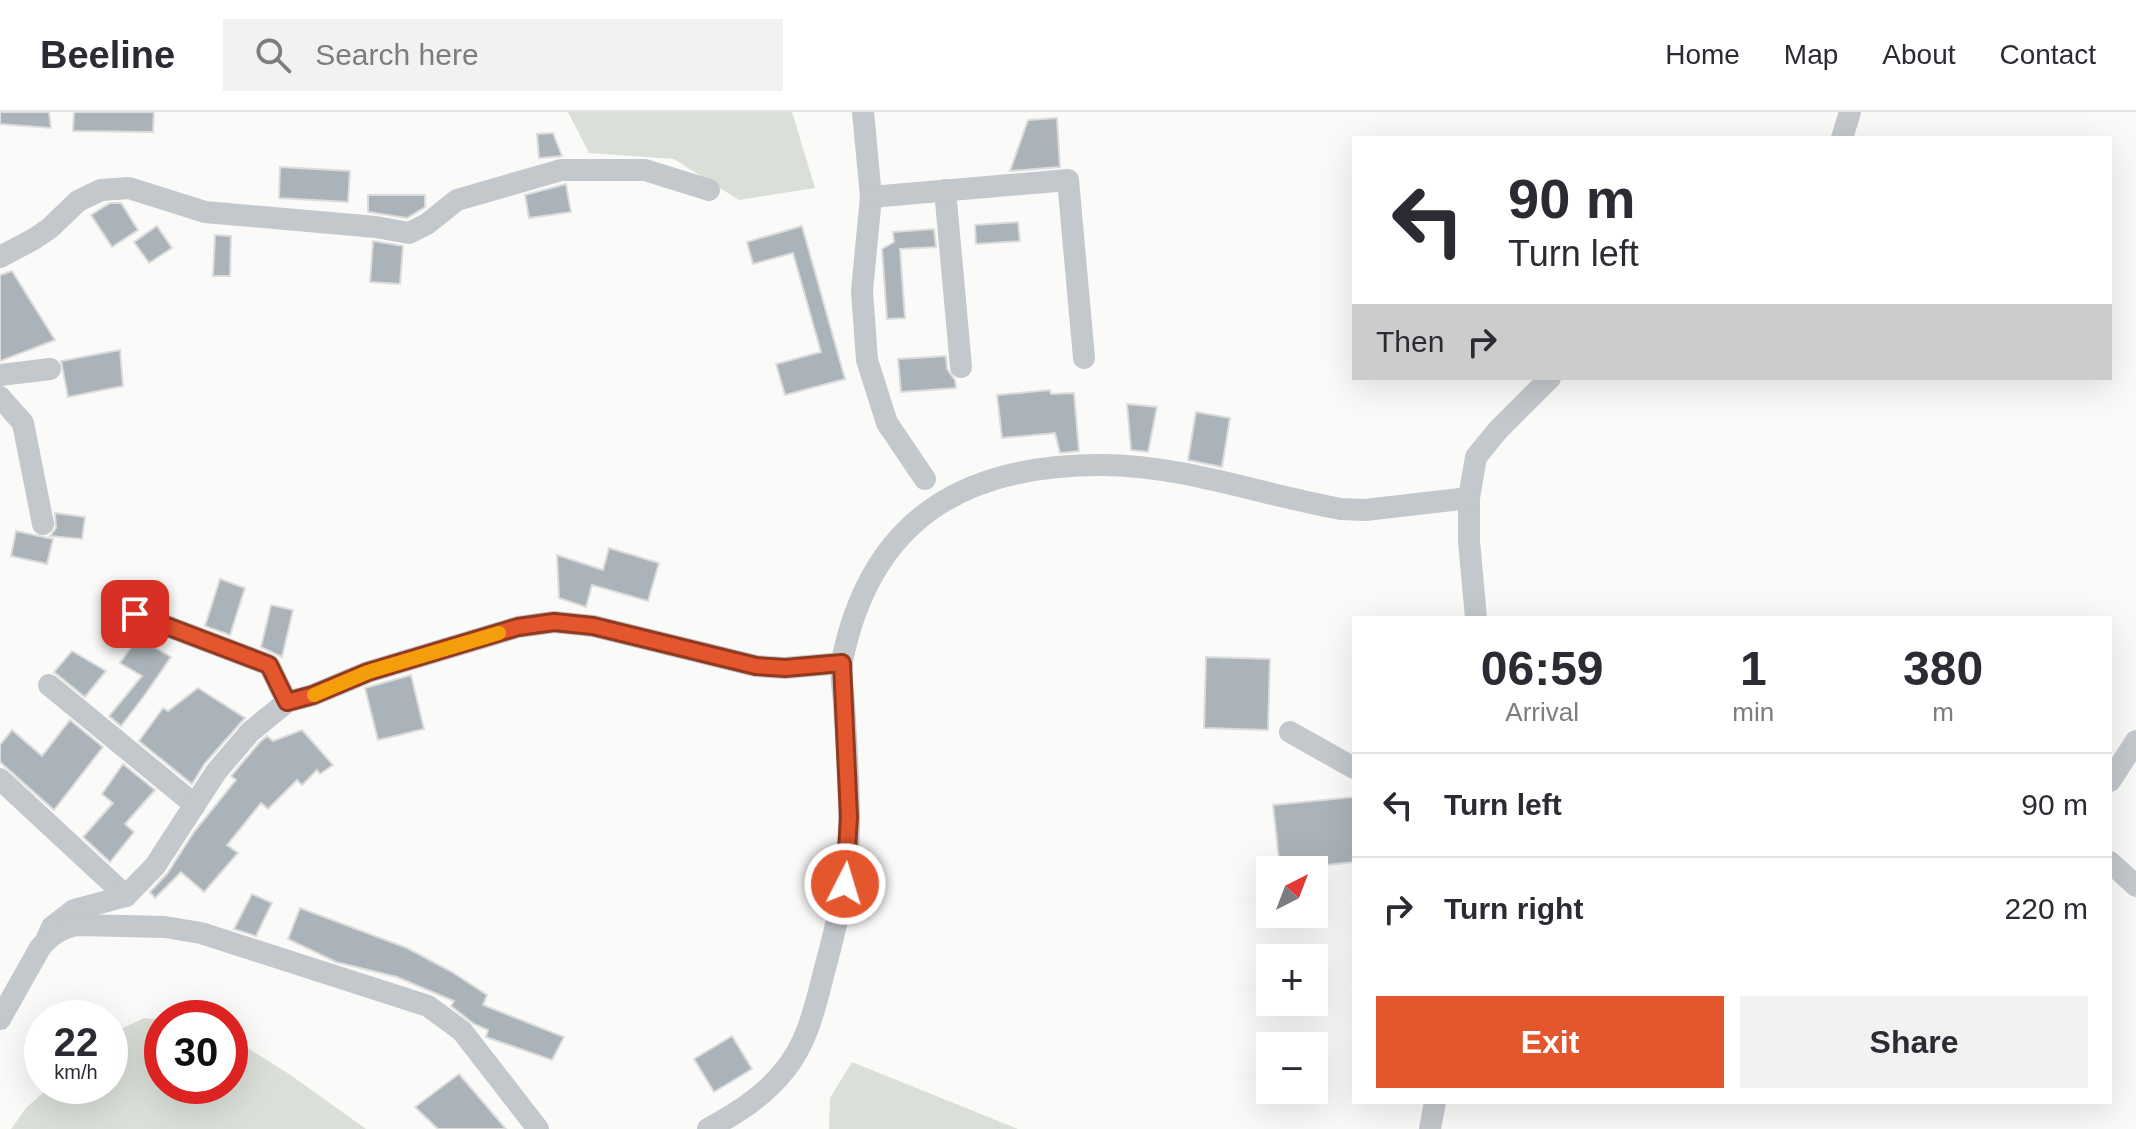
<!DOCTYPE html>
<html lang="en">
<head>
<meta charset="utf-8">
<style>
	body { margin:0; font-family:Arial,sans-serif; background:#f2f2f3; color:#2b2b33; height:100vh; display:flex; flex-direction:column; font-size:30px; white-space:nowrap }
	* { box-sizing:border-box; margin:0 }
	p { font-size:26px; color:#7c7c81 }
	.icon { flex:none; width:44px; height:44px; fill:none; stroke:currentColor; stroke-width:2; stroke-linecap:round; stroke-linejoin:round }
	.map { position:relative; flex:1; overflow:hidden }
	.details { position:absolute; left:1352px; top:504px; width:760px; height:488px; display:flex; flex-direction:column; background:#fff; border-radius:0px; box-shadow:0 8px 32px #0002 }
	.details>* { flex:none }
	.banner { position:absolute; left:1352px; top:24px; width:760px; height:244px; border-radius:0px; box-shadow:0 8px 32px #0002; background:#fff; color:#2b2b33; overflow:hidden }
	.needle { width:52px; rotate:42deg }
	.buttons { position:absolute; left:1256px; top:744px; display:grid; gap:16px }
	.buttons a { display:grid; place-items:center; width:72px; height:72px; border-radius:0px; background:#fff; box-shadow:0 8px 32px #0002; font-size:40px }
	.speed { position:absolute; left:24px; top:888px; display:flex; gap:16px; font-size:40px; font-weight:700; text-align:center }
	.speed>* { display:grid; place-content:center; width:104px; height:104px; border-radius:50%; background:#fff; box-shadow:0 8px 32px #0002; line-height:1 }
	.speed small { font-size:20px; font-weight:400 }
	.speed .limit { border:12px solid #d22; background:#fff; color:#111 }
	.pin { position:absolute; display:grid; place-items:center; width:68px; height:68px; color:#fff; margin:-34px; border-radius:16px; box-shadow:0 4px 12px #0006 }
	.me { position:absolute; width:88px; margin:-44px; rotate:5deg; stroke-linejoin:round; filter:drop-shadow(0 0 6px #0008) }
	.turn { display:flex; align-items:center; gap:28px; height:168px; padding:0 24px; font-size:36px }
	.turn .icon { width:104px; height:104px; stroke-width:2.5 }
	.turn b { display:block; font-size:56px; line-height:68px }
	.then { display:flex; align-items:center; height:76px; padding:0 24px; background:#0003; gap:16px; font-size:30px }
	.eta { display:flex; justify-content:space-evenly; align-items:center; height:136px; text-align:center }
	.eta b { font-size:48px; font-weight:800; line-height:56px }
	.action { display:flex; gap:16px; margin-top:auto; padding:16px 24px }
	.action a { flex:1; height:92px; border-radius:0px; background:#e4572e; color:#fff; font-size:32px; font-weight:800; line-height:92px; text-align:center }
	.action a+a { background:#f2f2f3; color:#2b2b33 }
	ul { padding:0; list-style:none }
	li { display:flex; align-items:center; gap:24px; height:104px; padding:0 24px; border-top:2px solid #e1e1e2 }
	li div { flex:1 }
	li b { display:block; font-size:30px }
	li em { font-style:normal }
	header { display:flex; align-items:center; gap:48px; box-sizing:border-box; height:112px; padding:0 40px; background:#fff; border-bottom:2px solid #e1e1e2 }
	header strong { font-size:38px }
	nav { display:flex; gap:44px; margin-inline-start:auto; font-size:28px }
	.search { width:560px; height:72px; background:#f2f2f3; display:flex; align-items:center; gap:20px; box-sizing:border-box; padding:0 28px; border-radius:0px; color:#7c7c81; font-size:30px }
	.map>svg:first-child { display:block }
</style>
</head>
<body>
<header>
<strong>Beeline</strong>
<div class="search"><svg class="icon" aria-label="search" viewBox="0 0 24 24"><circle cx="10" cy="10" r="6"/><path d="M15 15l6 6"/></svg>Search here</div>
<nav><a>Home</a><a>Map</a><a>About</a><a>Contact</a></nav>
</header>
<div class="map">
<svg width="2136" height="1017" viewBox="0 0 2136 1017">
	<rect width="100%" height="100%" fill="#fafaf8"/>
	<g fill="#dadfd7">
		<polygon points="568,0 792,0 815,76 739,88 674,47 589,41"/>
		<polygon points="144,906 162,908 162,974 230,974 230,925 289,962 366,1017 11,1017 27,995 51,974 110,974 110,916 123,916"/>
		<polygon points="852,950 1018,1017 829,1017 830,986"/>
	</g>
	<g fill="#aab3b9" stroke="#dcdcda" stroke-width="2">
		<polygon points="0,0 49,0 51,16 0,12"/>
		<polygon points="74,0 154,0 153,20 73,19"/>
		<polygon points="1057,6 1060,55 1010,59 1028,8"/>
		<polygon points="553,21 562,44 539,46 537,22"/>
		<polygon points="280,55 350,59 348,90 279,86"/>
		<polygon points="566,72 571,100 529,106 525,83"/>
		<polygon points="368,83 425,83 425,95 407,106 368,100"/>
		<polygon points="110,91 121,91 138,118 112,135 91,103"/>
		<polygon points="1018,110 1020,129 976,132 975,113"/>
		<polygon points="157,114 172,136 149,151 134,130"/>
		<polygon points="802,114 845,267 785,283 776,252 821,240 793,141 753,152 747,130"/>
		<polygon points="934,117 936,135 900,137 905,206 887,207 882,137 894,130 893,120"/>
		<polygon points="215,123 231,124 230,164 213,164"/>
		<polygon points="373,129 403,134 400,172 370,170"/>
		<polygon points="12,159 55,228 0,249 0,163"/>
		<polygon points="120,238 123,274 68,285 61,249"/>
		<polygon points="946,244 947,257 955,268 956,276 901,280 898,247"/>
		<polygon points="1050,278 1051,282 1074,281 1079,339 1060,341 1055,321 1002,326 997,283"/>
		<polygon points="1127,292 1157,295 1148,340 1131,338"/>
		<polygon points="1196,300 1230,306 1222,355 1188,348"/>
		<polygon points="55,401 85,405 82,427 50,424 56,416"/>
		<polygon points="16,419 53,427 47,452 11,444"/>
		<polygon points="609,436 659,451 648,489 592,473 586,495 559,486 557,443 603,458"/>
		<polygon points="220,467 245,476 230,523 205,514"/>
		<polygon points="271,493 293,498 282,545 261,535"/>
		<polygon points="138,526 171,545 144,584 121,614 109,604 142,564 120,551"/>
		<polygon points="72,539 106,559 85,585 54,560"/>
		<polygon points="1206,545 1270,547 1268,618 1204,616"/>
		<polygon points="411,563 424,617 378,628 365,576"/>
		<polygon points="198,576 245,606 205,651 192,672 139,629 163,596 168,599"/>
		<polygon points="70,608 103,635 54,698 0,650 0,633 12,618 42,644"/>
		<polygon points="302,618 333,653 320,662 317,658 302,673 297,668 268,697 261,691 227,733 238,741 204,780 181,760 155,786 150,780 167,762 194,720 236,668 231,664 260,630 267,624 273,629"/>
		<polygon points="123,652 155,678 125,712 134,720 110,750 83,725 113,691 102,682"/>
		<polygon points="1354,685 1354,750 1280,758 1273,693"/>
		<polygon points="252,782 272,791 256,824 234,817"/>
		<polygon points="300,796 407,836 452,860 487,883 483,893 564,925 552,948 486,925 488,918 474,912 451,894 454,889 397,865 336,850 288,827"/>
		<polygon points="732,924 752,957 714,980 694,947"/>
		<polygon points="459,962 506,1017 438,1017 415,995"/>
	</g>
	<g fill="none" stroke-linecap="round" stroke-linejoin="round">
		<g stroke="#c3c8cc" stroke-width="22">
			<polyline points="863,0 871,85 862,179 867,248 887,311 925,367"/>
			<polyline points="1842,26 1850,0"/>
			<polyline points="945,78 961,255"/>
			<polyline points="871,85 1068,68 1084,246"/>
			<polyline points="0,145 34,127 50,116 78,89 101,78 129,76 205,100 376,115 409,121 427,112 457,88 561,58 645,58 709,78"/>
			<polyline points="0,263 50,257"/>
			<polyline points="0,285 23,311 43,412"/>
			<polyline points="135,502 269,553 287,590"/>
			<polyline points="1476,506 1469,429 1469,386 1476,345 1498,318 1550,266"/>
			<polyline points="49,573 195,693"/>
			<polyline points="1290,620 1354,656"/>
			<polyline points="0,667 126,784"/>
			<polyline points="2110,669 2136,629"/>
			<polyline points="2110,750 2136,774"/>
			<polyline points="47,826 52,815 74,798 126,784 155,754 216,660 250,620 287,590 313,583 368,560 518,515 554,510 593,514 756,554 785,556 842,551"/>
			<path d="M0,907L40,836C50,823 61,816 78,813L165,815L201,821L428,894L462,919L538,1017"/>
			<path d="M708,1017C737,1001 763,985 784,959C808,930 815,895 824,860C838,808 850,759 849,705C849,667 846,629 844,591C843,577 840,562 842,549C871,406 965,352 1104,353C1186,354 1262,383 1341,397L1365,398L1469,386"/>
			<polyline points="1430,1017 1435,990"/>
		</g>
	</g>
	<g fill="none" stroke-linecap="round" stroke-linejoin="round">
		<g stroke="#94391e" stroke-width="20">
			<polyline id="route" points="135,502 269,553 287,590 313,583 368,560 518,515 554,510 593,514 756,554 785,556 842,551 849,705 845,772"/>
		</g>
		<use href="#route" stroke="#e4572e" stroke-width="14"/>
		<polyline stroke="#f59e0b" stroke-width="14" points="314,583 368,560 499,521"/>
	</g>
</svg>
<div class="buttons">
<a><svg class="needle" viewBox="-14 -14 28 28"><path d="M0-13l5 13h-10z" fill="#e53935"/><path d="M0 13l5-13h-10z" fill="#7c7c81"/></svg></a>
<a>+</a>
<a>−</a>
</div>
<div class="speed"><div>22<small>km/h</small></div><div class="limit">30</div></div>
<div class="pin" style="left:135px;top:502px;background:#d93025"><svg class="icon" aria-label="arrive" viewBox="0 0 24 24"><path d="M6 21V4h12l-3 4 3 4H6"/></svg></div>
<svg class="me" style="left:845px;top:772px" viewBox="-20 -20 40 40"><circle r="17" fill="#e4572e" stroke="#fff" stroke-width="3"/><path d="M0-11L8 9 0 5-8 9z" fill="#fff"/></svg>
<div class="banner">
<div class="turn"><svg class="icon" aria-label="left" viewBox="0 0 24 24"><path d="M17 20v-9H6M10 6l-5 5 5 5"/></svg><div><b>90 m</b>Turn left</div></div>
<div class="then">Then<svg class="icon" aria-label="right" viewBox="0 0 24 24"><path d="M7 20v-9h11M14 6l5 5-5 5"/></svg></div>
</div>
<section class="details">
<div class="eta">
<div><b>06:59</b><p>Arrival</p></div>
<div><b>1</b><p>min</p></div>
<div><b>380</b><p>m</p></div>
</div>
<ul>
<li><svg class="icon" aria-label="left" viewBox="0 0 24 24"><path d="M17 20v-9H6M10 6l-5 5 5 5"/></svg><div><b>Turn left</b></div><em>90 m</em></li>
<li><svg class="icon" aria-label="right" viewBox="0 0 24 24"><path d="M7 20v-9h11M14 6l5 5-5 5"/></svg><div><b>Turn right</b></div><em>220 m</em></li>
</ul>
<div class="action"><a>Exit</a><a>Share</a></div>
</section>
</div>
</body>
</html>
